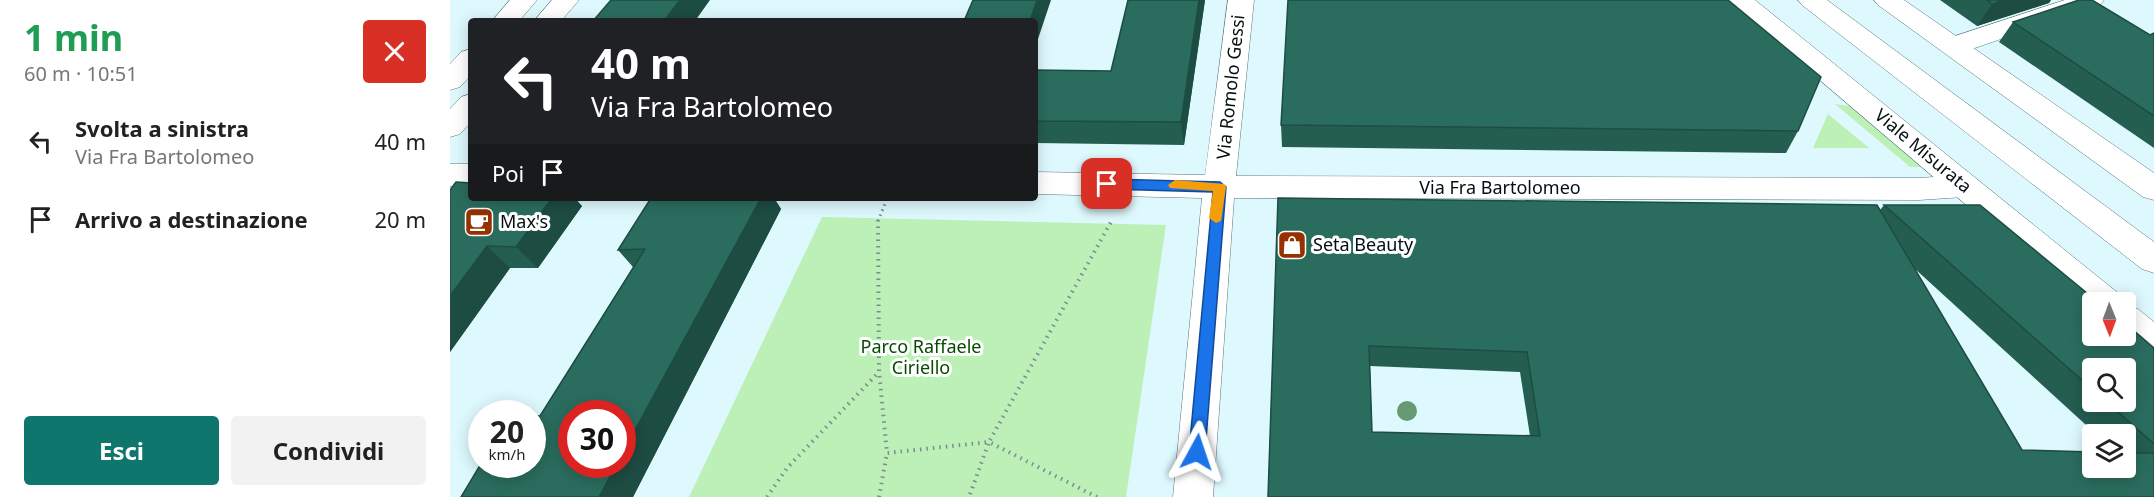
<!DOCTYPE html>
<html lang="it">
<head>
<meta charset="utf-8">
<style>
	body { margin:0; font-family:"Noto Sans",sans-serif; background:#f2f2f2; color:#222; height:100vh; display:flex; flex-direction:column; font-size:22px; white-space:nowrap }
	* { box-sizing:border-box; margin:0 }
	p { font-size:20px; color:#767676 }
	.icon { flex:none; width:33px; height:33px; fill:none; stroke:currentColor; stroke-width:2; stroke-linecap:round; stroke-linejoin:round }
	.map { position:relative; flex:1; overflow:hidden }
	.sheet { display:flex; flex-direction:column; background:#fff; width:450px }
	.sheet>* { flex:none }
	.hud { position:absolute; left:18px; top:18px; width:570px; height:183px; border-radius:6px; box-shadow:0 3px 15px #0003; background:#202124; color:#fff; overflow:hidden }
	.needle { width:39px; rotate:179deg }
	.tools { position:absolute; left:1632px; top:292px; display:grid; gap:12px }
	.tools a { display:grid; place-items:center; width:54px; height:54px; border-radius:6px; background:#fff; box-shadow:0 3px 15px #0003; font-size:30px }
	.speed { position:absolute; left:18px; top:400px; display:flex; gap:12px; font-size:30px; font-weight:700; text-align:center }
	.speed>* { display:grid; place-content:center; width:78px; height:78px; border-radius:50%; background:#fff; box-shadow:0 3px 15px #0003; line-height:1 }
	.speed small { font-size:15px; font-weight:400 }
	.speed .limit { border:9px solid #d22; background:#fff; color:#111 }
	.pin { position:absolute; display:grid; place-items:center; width:51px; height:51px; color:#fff; margin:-26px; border-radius:12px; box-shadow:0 3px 9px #0006 }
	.me { position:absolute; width:66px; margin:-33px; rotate:5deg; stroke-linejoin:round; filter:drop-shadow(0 0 4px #0008) }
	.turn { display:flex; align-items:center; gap:21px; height:126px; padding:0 24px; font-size:27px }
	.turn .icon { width:78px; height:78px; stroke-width:2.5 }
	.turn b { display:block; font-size:42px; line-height:51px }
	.then { display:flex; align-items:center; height:57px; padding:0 24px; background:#0003; gap:12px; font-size:22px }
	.round { display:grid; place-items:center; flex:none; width:63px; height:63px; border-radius:6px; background:#f2f2f2 }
	.overview { display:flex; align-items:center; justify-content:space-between; height:102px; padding:0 24px }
	h1 { font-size:36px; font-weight:700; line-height:45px; color:#1e9e55 }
	.cta { display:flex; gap:12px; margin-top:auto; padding:12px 24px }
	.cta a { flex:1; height:69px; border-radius:6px; background:#0f766e; color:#fff; font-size:24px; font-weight:700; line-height:69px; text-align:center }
	.cta a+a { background:#f2f2f2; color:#222 }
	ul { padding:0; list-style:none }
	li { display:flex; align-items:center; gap:18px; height:78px; padding:0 24px }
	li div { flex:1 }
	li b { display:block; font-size:22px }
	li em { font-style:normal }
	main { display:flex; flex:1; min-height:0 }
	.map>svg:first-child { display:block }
</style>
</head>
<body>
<main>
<section class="sheet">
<div class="overview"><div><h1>1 min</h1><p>60 m · 10:51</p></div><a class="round" style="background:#d93025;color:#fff"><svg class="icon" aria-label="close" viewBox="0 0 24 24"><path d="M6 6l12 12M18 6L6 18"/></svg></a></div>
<ul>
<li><svg class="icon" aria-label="left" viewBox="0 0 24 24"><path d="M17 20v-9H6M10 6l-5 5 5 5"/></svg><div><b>Svolta a sinistra</b><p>Via Fra Bartolomeo</p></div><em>40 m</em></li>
<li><svg class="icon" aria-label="arrive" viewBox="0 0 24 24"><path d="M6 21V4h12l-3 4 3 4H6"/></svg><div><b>Arrivo a destinazione</b></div><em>20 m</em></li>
</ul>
<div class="cta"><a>Esci</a><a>Condividi</a></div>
</section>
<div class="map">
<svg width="1704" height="497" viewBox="0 0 1704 497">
	<rect width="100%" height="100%" fill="#def9fe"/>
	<g fill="#bdf0b6">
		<polygon points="1385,104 1405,107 1477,167 1460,167"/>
		<polygon points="1378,114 1419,148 1363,148"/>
		<polygon points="372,217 716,225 676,497 239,497"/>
	</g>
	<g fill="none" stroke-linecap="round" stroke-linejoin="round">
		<g stroke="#57757a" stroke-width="1">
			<g id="minor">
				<polygon points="60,0 87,0 69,21 42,21"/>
				<polygon points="102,0 129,0 111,21 84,21"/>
				<polygon points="778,0 804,0 786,176 1469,178 1514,175 1525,178 1530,186 1525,194 1514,197 1469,200 784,198 763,497 723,497 752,198 585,194 585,172 755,175"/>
				<polygon points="1348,0 1377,0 1704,242 1704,273 1692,269 1352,5"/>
				<polygon points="1615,0 1654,0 1650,5 1513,52 1503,54 1493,52 1490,46 1493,40"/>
				<polygon points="21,49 21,75 10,87 0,90 0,64 11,52"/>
				<polygon points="21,94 21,122 10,134 0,137 0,109 11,97"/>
				<rect x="0" y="164" width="21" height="22"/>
			</g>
		</g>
		<g stroke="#57757a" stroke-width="1">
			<g id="major">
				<polygon points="1276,0 1305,0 1668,293 1673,303 1642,303 1642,312"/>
				<polygon points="1424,0 1454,0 1704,173 1704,200 1693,197 1428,5"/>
				<polygon points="1676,305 1688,309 1704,322 1704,358 1691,354 1671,336 1676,336"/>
			</g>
		</g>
		<polyline stroke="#7a8d91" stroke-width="3" stroke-dasharray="1.5 4" stroke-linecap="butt" points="428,221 435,204"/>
		<g stroke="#7a8d91" stroke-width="4" stroke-dasharray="1.5 5" stroke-linecap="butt">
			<polyline points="428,220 429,371 437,453 539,442 519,497"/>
			<polyline points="317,497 337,468 429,372"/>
			<polyline points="429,497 437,453"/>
			<polyline points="647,497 539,442 662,220"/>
		</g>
		<use href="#minor" fill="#fff" fill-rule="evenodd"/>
		<use href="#major" fill="#fff" fill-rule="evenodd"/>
	</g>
	<circle fill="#679972" cx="957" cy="411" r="10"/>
	<g fill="#245e51" fill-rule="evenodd">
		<polygon points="755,0 734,145 585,143 585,70 661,71"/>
		<polygon points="1490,0 1601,0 1599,3 1527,26"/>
		<polygon points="1563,22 1700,35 1704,33 1704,148 1549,42"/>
		<polygon points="831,125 1348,131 1336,153 832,147"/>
		<polygon points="0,190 132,206 88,268 60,268 0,352"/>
		<polygon points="201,198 324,198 331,209 183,497 90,416 183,267 168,250"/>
		<path d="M828,198L1430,210L1434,205L1704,348V497H818ZM1464,268L1647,435H1676V468L1572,450ZM920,366L1070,372L1080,436L922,432ZM1642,369L1676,402H1642Z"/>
	</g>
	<g fill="#1d4c42">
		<polygon points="230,0 260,0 245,21 214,21"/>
		<polygon points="587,0 601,0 585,48 585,21 580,21"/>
		<polygon points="749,0 755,0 734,145 731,122"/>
		<polygon points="1554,0 1601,0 1599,3 1527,26 1542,4"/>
		<polygon points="102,198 125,198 132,206 88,268 66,247"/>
		<polygon points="311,198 324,198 331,209 183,497 149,497 166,465 172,465 172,454"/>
		<polygon points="37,246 60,268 0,352 0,296"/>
	</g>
	<g fill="#2a6d5e" stroke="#1d4c42" stroke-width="1.5" fill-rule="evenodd">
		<polygon points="161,0 230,0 214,21 143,21"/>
		<polygon points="523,0 587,0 580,21 514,21"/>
		<polygon points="678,0 749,0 731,122 585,121 585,70 661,71"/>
		<polygon points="838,0 1278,0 1371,77 1348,131 831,125"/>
		<polygon points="1537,0 1554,0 1542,4"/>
		<polygon points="1629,0 1642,0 1700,35 1704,33 1704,116 1563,22"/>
		<polygon points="6,182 21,183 21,198 102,198 66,247 37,246 0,296 0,190"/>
		<polygon points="201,198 311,198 172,454 172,414 122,414 122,465 166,465 149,497 11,497 32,462 32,465 82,465 82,416 90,416 195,249 168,250"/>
		<path d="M828,198L1427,205L1572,450L1642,452V468H1676V453H1704V497H818ZM919,346L1077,352L1090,436L922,432Z"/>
		<polygon points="1434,205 1530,205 1649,303 1642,303 1642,336 1676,336 1676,324 1704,348 1704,444 1657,402 1676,402 1676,369 1642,369 1642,389"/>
	</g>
	<polygon fill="#1a73e8" stroke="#114b97" stroke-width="1.5" points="657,179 770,182 776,187 755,452 753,457 747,459 741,457 739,452 763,192 657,189 650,184"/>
	<polygon fill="#f59e0b" points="725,180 774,184 776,187 771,221 766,223 759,218 763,191 720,188 718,185"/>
	<defs>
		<g id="cafe-square" transform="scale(1.5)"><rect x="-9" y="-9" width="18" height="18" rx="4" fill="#963102" stroke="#fff"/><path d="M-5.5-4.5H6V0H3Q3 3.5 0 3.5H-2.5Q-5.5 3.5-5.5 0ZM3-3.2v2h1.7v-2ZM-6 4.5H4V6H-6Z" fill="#fff"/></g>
		<g id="shop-square" transform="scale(1.5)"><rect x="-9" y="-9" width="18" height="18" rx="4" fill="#963102" stroke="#fff"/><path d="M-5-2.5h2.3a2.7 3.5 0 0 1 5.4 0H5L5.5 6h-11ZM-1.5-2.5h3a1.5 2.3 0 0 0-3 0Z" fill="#fff"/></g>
	</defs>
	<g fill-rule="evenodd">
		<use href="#cafe-square" x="29" y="222"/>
		<use href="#shop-square" x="842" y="245"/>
	</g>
	<g text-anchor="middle" stroke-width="6" stroke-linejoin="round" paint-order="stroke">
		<g font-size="18" fill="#050f11" stroke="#fff">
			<text transform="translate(781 87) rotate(-84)" y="6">Via Romolo Gessi</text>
			<text transform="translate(1473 151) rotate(40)" y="6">Viale Misurata</text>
			<text x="1050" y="194">Via Fra Bartolomeo</text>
		</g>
		<g font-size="18" fill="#050f11" stroke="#fff" text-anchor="start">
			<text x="50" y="228">Max's</text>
			<text x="863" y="251">Seta Beauty</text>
		</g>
		<g font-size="18" fill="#064b00" stroke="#fff">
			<text x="471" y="353">Parco Raffaele<tspan x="471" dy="21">Ciriello</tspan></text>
		</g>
	</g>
</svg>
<div class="tools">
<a><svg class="needle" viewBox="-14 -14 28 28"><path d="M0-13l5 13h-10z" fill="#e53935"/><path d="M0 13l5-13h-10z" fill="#767676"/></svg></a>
<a><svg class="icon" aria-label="search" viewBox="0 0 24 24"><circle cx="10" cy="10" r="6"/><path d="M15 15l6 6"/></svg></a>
<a><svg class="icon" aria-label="layers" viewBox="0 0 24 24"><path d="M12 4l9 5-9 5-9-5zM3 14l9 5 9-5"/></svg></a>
</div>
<div class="speed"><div>20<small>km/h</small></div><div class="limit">30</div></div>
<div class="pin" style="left:657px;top:184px;background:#d93025"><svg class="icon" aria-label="arrive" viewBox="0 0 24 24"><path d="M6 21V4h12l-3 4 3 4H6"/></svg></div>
<svg class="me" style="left:747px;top:452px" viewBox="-20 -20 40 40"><path d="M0-17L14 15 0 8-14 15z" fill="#1a73e8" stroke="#fff" stroke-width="4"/></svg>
<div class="hud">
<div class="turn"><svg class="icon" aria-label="left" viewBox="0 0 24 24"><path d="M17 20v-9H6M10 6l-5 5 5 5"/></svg><div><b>40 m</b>Via Fra Bartolomeo</div></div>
<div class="then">Poi<svg class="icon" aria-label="arrive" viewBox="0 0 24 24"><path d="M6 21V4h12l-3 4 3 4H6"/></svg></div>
</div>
</div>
</main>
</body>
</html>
